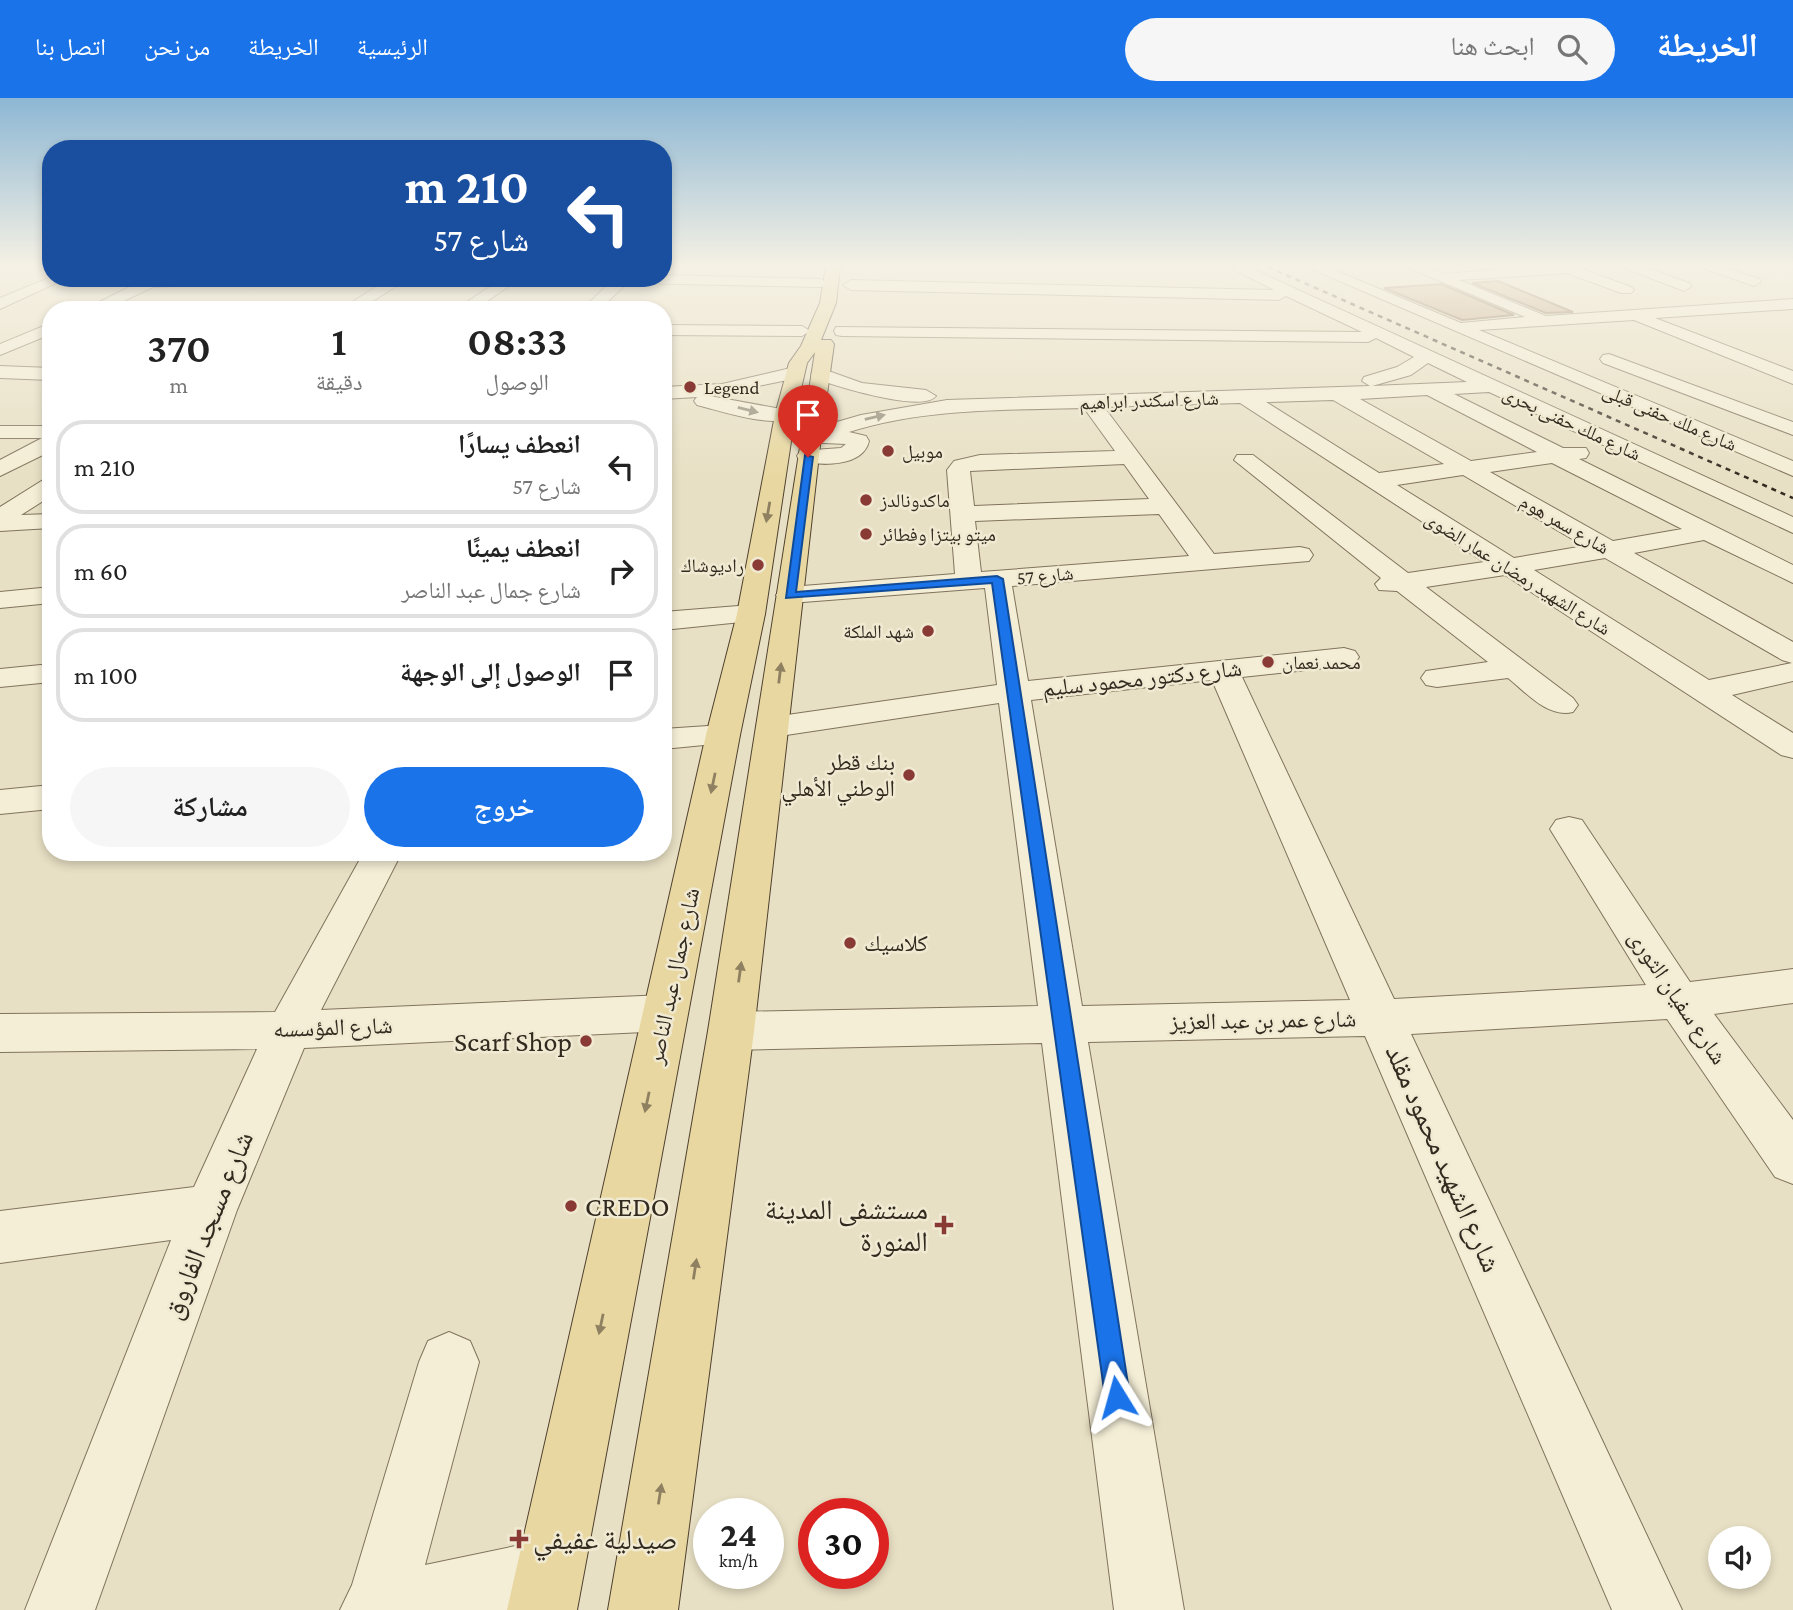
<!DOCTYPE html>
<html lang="ar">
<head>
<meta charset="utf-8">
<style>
	body { margin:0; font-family:"Crimson Pro","Noto Naskh Arabic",serif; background:#f6f6f6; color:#222; direction:rtl; height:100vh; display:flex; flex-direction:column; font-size:26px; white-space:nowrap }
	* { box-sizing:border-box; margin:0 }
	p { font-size:23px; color:#767676 }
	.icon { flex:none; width:38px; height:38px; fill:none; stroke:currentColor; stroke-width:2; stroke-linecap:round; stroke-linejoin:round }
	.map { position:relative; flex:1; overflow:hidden; direction:ltr }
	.sheet { position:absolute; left:42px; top:203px; width:630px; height:560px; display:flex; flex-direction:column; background:#fff; border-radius:28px; box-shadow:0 4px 10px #0003; direction:rtl }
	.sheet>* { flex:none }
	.hud { position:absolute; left:42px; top:42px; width:630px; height:147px; border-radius:28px; box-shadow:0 4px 10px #0003; direction:rtl; background:#1a4fa0; color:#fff; overflow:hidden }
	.buttons { position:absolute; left:1708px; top:1428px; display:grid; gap:14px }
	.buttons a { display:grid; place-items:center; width:63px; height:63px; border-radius:50%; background:#fff; box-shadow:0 4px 10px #0003; font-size:35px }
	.speed { position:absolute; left:693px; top:1400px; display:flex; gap:14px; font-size:35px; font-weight:700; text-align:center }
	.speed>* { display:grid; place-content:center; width:91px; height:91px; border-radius:50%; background:#fff; box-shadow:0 4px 10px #0003; line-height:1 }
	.speed small { font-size:18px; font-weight:400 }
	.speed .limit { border:10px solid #d22; background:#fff; color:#111 }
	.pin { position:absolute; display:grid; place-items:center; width:60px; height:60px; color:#fff; margin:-72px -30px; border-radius:50% 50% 50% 0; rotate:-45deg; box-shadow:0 0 7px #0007 }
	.pin .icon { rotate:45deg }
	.me { position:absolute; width:77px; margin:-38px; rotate:352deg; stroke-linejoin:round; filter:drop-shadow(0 0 5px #0008) }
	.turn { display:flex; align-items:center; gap:24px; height:147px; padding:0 28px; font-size:32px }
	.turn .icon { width:91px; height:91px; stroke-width:2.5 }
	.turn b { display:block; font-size:49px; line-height:60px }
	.eta { display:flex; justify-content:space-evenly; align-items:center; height:119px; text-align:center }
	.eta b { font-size:42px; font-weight:600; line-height:49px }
	.action { display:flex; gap:14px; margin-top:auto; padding:14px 28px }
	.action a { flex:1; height:80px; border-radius:42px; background:#1a73e8; color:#fff; font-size:28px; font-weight:600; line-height:80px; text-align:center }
	.action a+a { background:#f6f6f6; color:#222 }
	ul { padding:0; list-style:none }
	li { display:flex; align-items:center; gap:21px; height:94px; margin:0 14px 10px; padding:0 14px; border:4px solid #e0e0e0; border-radius:28px }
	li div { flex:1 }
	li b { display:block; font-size:26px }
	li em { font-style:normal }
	header { display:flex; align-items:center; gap:42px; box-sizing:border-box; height:98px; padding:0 35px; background:#1a73e8; color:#fff }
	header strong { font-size:33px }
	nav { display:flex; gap:38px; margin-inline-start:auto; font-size:24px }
	.search { width:490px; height:63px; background:#f6f6f6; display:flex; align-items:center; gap:18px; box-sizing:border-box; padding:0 24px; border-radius:38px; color:#767676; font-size:26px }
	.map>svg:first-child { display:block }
</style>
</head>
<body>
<header>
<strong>الخريطة</strong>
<div class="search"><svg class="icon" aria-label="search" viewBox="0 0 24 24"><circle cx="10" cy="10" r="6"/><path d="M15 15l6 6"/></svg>ابحث هنا</div>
<nav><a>الرئيسية</a><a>الخريطة</a><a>من نحن</a><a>اتصل بنا</a></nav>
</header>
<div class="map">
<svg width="1793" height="1512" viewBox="0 0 1793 1512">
	<rect width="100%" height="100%" fill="#e8e0c4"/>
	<g fill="#c2a07e" stroke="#7d6045" stroke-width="2">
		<polygon points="1498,183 1573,214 1546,215 1472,185"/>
		<polygon points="1441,186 1514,217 1462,222 1384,190"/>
	</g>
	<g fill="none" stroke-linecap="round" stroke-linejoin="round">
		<g stroke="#81735d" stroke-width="2">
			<g id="minor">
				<path d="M1229,169H1248L1793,419V435L1489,294L1454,296L1563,350H1586L1589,355L1586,360L1579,361L1793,467V485L1704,442L1634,455L1793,544V583L1732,597L1793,635V660L1781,657L1505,477L1426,489L1573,600L1578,607L1573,614C1547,620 1527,595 1508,580L1437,589L1426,587L1421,580L1426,573L1488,564L1397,493L1379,492L1375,486L1381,480L1234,362L1237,357H1253L1408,475L1484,464L1240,305L1104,309L1214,456L1300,449L1309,451L1313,457L1309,463L1012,488L1028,583L1344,550L1355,553L1359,559L1355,565L1344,568L1242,579L1394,901L1646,887L1550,731L1556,722L1569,719L1582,722L1690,884L1793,871V905L1714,916L1793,1022V1086L1775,1079L1667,921L1411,936L1682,1512H1612L1365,938L1088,944L1184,1512H1114L1042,945L731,952L715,946L708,933L715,920L731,914L1038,908L999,605L773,639L761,636L756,629L761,622L773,619L997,587L985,490L790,505L780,503L776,497L780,491L790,489L955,476L947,372L954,363L980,357L1115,353L1084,310C1006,312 924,310 849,334L866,338L869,343C863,369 822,368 800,363L797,358L800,353L841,350L846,346L802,344L799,339L802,334L861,317L947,302L1370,288L1362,283L1364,279L1397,269L1414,259L1376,240L1368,244L842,238L836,237L834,233L836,229L1362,234L1286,198L1279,202L851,192L843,187L851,182L1274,192ZM1428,265L1467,284L1372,288L1411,277ZM1427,297L1537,354L1471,363L1360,301ZM1333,302L1444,366L1379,375L1266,304ZM1552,365L1682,431L1613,443L1490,374ZM1124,366L1149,401L974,408L970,373ZM1463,377L1584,448L1514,460L1397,387ZM1159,416L1189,458L981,474L975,423ZM1605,460L1782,562L1792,565L1709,582L1534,472ZM1212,582L1350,902L1082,908L1031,602Z"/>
				<polygon points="1307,169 1327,169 1461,225 1525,219 1407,169 1428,169 1445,176 1524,169 1577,169 1631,189 1634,192 1631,195 1621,195 1567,175 1459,182 1546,218 1793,201 1793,211 1655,220 1793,273 1793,286 1634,222 1479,232 1793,363 1793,378"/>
				<polygon points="1622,169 1644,169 1689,185 1692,188 1684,193 1679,191"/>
				<polygon points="1700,169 1723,169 1759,181 1761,184 1754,188"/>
				<polygon points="663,177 821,181 828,185 821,189 627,185 599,212 581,212 610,185 590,184 583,180 663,180"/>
				<polygon points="51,179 67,180 0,211 0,200"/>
				<polygon points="148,180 285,180 278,184 153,189 105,212 83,212"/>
				<polygon points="391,180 409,180 359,212 339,212"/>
				<polygon points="503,180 521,180 474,212 455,212"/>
				<polygon points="51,225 51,236 0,257 0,246"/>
				<polygon points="663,227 802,228 810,233 802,238 663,237"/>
				<polygon points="1609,256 1793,324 1793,337 1603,265 1600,261 1603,257"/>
				<polygon points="0,268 51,270 51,282 0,280"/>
				<path d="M795,269L802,271L804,275L802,279L710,298L792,313L795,317L792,321C764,328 725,314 697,307L694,303L697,299L663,301V289L722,286Z"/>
				<path d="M820,270L862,285L926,292L936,298C922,316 834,287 813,280L811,276Z"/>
				<polygon points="0,328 51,328 51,353 0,378 0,362 42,340 0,340"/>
				<polygon points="51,380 51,398 21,417 51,416 51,430 0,433 0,409 43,382"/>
				<polygon points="51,489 51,505 0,510 0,494"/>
				<polygon points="751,507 761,510 765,516 761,522 663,532 663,514"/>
				<polygon points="51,566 51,584 0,589 0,571"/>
				<polygon points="723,627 735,630 740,637 735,644 663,651 663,631"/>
				<polygon points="51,687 51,711 0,716 0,692"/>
				<polygon points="364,754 402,754 321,912 665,897 681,902 688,915 681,928 665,933 304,950 237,1112 95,1512 25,1512 171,1142 0,1165 0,1113 194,1089 257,951 0,954 0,916 275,914"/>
				<polygon points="449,1234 470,1243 479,1264 425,1467 549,1441 573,1451 583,1475 573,1499 536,1512 340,1512 352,1487 419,1264 428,1243"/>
			</g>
		</g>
		<g stroke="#4f4130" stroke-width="2">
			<polygon id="major" points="826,169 840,169 836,205 821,242 831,242 834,246 821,339 754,933 678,1512 608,1512 708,933 815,254 807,265 795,317 765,516 740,637 577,1512 507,1512 706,637 737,516 775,317 789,265 801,248 820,205"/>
		</g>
		<use href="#minor" fill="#f4eed6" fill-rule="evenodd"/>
		<use href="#major" fill="#e8d7a0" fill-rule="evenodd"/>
		<polyline stroke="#332a1f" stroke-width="2.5" stroke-dasharray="5 5" stroke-linecap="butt" points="1268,169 1793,400"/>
	</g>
	<defs><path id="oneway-solid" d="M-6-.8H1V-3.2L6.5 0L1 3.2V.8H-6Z" transform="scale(1.75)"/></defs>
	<g fill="#948c7a">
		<use href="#oneway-solid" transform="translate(748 312) rotate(14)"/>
		<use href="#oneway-solid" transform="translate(875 319) rotate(-13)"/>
	</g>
	<g fill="#8e8060">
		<use href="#oneway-solid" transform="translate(768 414) rotate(100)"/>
		<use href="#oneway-solid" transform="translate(780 575) rotate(-83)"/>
		<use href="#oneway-solid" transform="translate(713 685) rotate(102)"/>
		<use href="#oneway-solid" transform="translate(740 874) rotate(-82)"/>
		<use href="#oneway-solid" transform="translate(647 1004) rotate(102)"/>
		<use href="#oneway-solid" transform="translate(695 1171) rotate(-81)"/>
		<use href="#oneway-solid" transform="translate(601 1226) rotate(102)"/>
		<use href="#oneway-solid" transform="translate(660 1396) rotate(-81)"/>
	</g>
	<linearGradient id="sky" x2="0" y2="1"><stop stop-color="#8db7d4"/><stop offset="0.44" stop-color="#f5f1e4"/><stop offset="1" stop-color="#f5f1e4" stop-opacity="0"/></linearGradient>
	<rect width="1793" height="381" fill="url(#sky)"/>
	<polygon fill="#1a73e8" stroke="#114b97" stroke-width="2" points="805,357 813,359 796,494 997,478 1003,481 1130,1299 1126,1308 1117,1312 1108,1308 1105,1299 992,485 786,500"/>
	<g fill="#893a34" stroke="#f1ead3" stroke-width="2.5">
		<circle cx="690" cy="289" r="7"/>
		<circle cx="888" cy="353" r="7"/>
		<circle cx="866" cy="402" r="7"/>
		<circle cx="866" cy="436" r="7"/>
		<circle cx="758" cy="467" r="7"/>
		<circle cx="928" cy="533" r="7"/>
		<circle cx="1268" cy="564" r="7"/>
		<circle cx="909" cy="677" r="7"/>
		<circle cx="850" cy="845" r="7"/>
		<circle cx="586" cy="943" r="7"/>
		<circle cx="571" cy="1108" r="7"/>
		<path d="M940.5 1116.5h7v7h7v7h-7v7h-7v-7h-7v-7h7z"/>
		<path d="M515.5 1430.5h7v7h7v7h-7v7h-7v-7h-7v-7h7z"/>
	</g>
	<g text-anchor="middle" stroke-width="5" stroke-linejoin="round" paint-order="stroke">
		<g font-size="19" fill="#332a1f" stroke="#f1ead3" text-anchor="start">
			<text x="704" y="296">Legend</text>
			<text x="902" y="360">موبيل</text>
			<text x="880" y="409">ماكدونالدز</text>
			<text x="880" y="443">ميتو بيتزا وفطائر</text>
			<text x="744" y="474" text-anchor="end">راديوشاك</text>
			<text x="914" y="540" text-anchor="end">شهد الملكة</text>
			<text x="1282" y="571">محمد نعمان</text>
		</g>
		<g font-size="19" fill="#332a1f" stroke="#f1ead3">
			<text transform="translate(1149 302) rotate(-2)" y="7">شارع اسكندر ابراهيم</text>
			<text transform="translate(1670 319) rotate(23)" y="7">شارع ملك حفنى قبلى</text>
			<text transform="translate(1572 325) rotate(25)" y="7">شارع ملك حفنى بحرى</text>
			<text transform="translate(1565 426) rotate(30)" y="7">شارع سمر هوم</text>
			<text transform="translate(1518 475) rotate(32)" y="7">شارع الشهيد رمضان عمار الضوى</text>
			<text transform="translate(1045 477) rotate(-5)" y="7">شارع 57</text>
		</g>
		<g font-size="23" fill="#332a1f" stroke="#f1ead3">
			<text transform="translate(1142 580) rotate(-6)" y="8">شارع دكتور محمود سليم</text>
			<text transform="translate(673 878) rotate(-78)" y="8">شارع جمال عبد الناصر</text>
			<text transform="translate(1678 899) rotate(56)" y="8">شارع سفيان الثورى</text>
			<text transform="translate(1263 922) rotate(-1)" y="8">شارع عمر بن عبد العزيز</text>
			<text transform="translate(333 929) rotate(-2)" y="8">شارع المؤسسه</text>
		</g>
		<g font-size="23" fill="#332a1f" stroke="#f1ead3" text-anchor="end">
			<text x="895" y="672">بنك قطر<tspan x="895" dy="26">الوطني الأهلي</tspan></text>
			<text x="864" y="853" text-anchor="start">كلاسيك</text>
		</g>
		<g font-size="28" fill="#332a1f" stroke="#f1ead3" text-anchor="end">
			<text x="572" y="953">Scarf Shop</text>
			<text x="585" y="1118" text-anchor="start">CREDO</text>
			<text x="928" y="1121">مستشفى المدينة<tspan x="928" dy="32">المنورة</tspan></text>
			<text x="533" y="1451" text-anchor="start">صيدلية عفيفي</text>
		</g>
		<g font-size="28" fill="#332a1f" stroke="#f1ead3">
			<text transform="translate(1444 1060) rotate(66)" y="10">شارع الشهيد محمود مقلد</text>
			<text transform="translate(207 1127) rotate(-68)" y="10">شارع مسجد الفاروق</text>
		</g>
	</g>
</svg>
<div class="buttons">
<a><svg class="icon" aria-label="sound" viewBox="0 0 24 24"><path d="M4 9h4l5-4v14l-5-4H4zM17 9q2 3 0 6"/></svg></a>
</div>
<div class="speed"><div>24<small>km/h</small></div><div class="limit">30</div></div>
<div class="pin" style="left:808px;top:359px;background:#d93025"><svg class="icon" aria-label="arrive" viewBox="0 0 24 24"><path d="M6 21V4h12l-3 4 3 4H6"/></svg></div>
<svg class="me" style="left:1117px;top:1299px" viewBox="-20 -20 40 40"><path d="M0-17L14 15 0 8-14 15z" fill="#1a73e8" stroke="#fff" stroke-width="4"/></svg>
<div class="hud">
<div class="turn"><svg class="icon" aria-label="left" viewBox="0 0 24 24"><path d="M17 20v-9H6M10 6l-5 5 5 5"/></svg><div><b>210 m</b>شارع 57</div></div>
</div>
<section class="sheet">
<div class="eta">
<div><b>08:33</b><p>الوصول</p></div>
<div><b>1</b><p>دقيقة</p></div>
<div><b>370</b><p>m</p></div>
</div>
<ul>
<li><svg class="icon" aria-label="left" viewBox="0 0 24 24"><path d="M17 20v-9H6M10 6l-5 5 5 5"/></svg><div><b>انعطف يسارًا</b><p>شارع 57</p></div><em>210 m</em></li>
<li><svg class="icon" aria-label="right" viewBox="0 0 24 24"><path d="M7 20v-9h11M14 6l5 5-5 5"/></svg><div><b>انعطف يمينًا</b><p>شارع جمال عبد الناصر</p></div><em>60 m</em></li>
<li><svg class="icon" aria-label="arrive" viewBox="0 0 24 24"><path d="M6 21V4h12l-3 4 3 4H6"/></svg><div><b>الوصول إلى الوجهة</b></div><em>100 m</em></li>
</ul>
<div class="action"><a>خروج</a><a>مشاركة</a></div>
</section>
</div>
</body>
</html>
